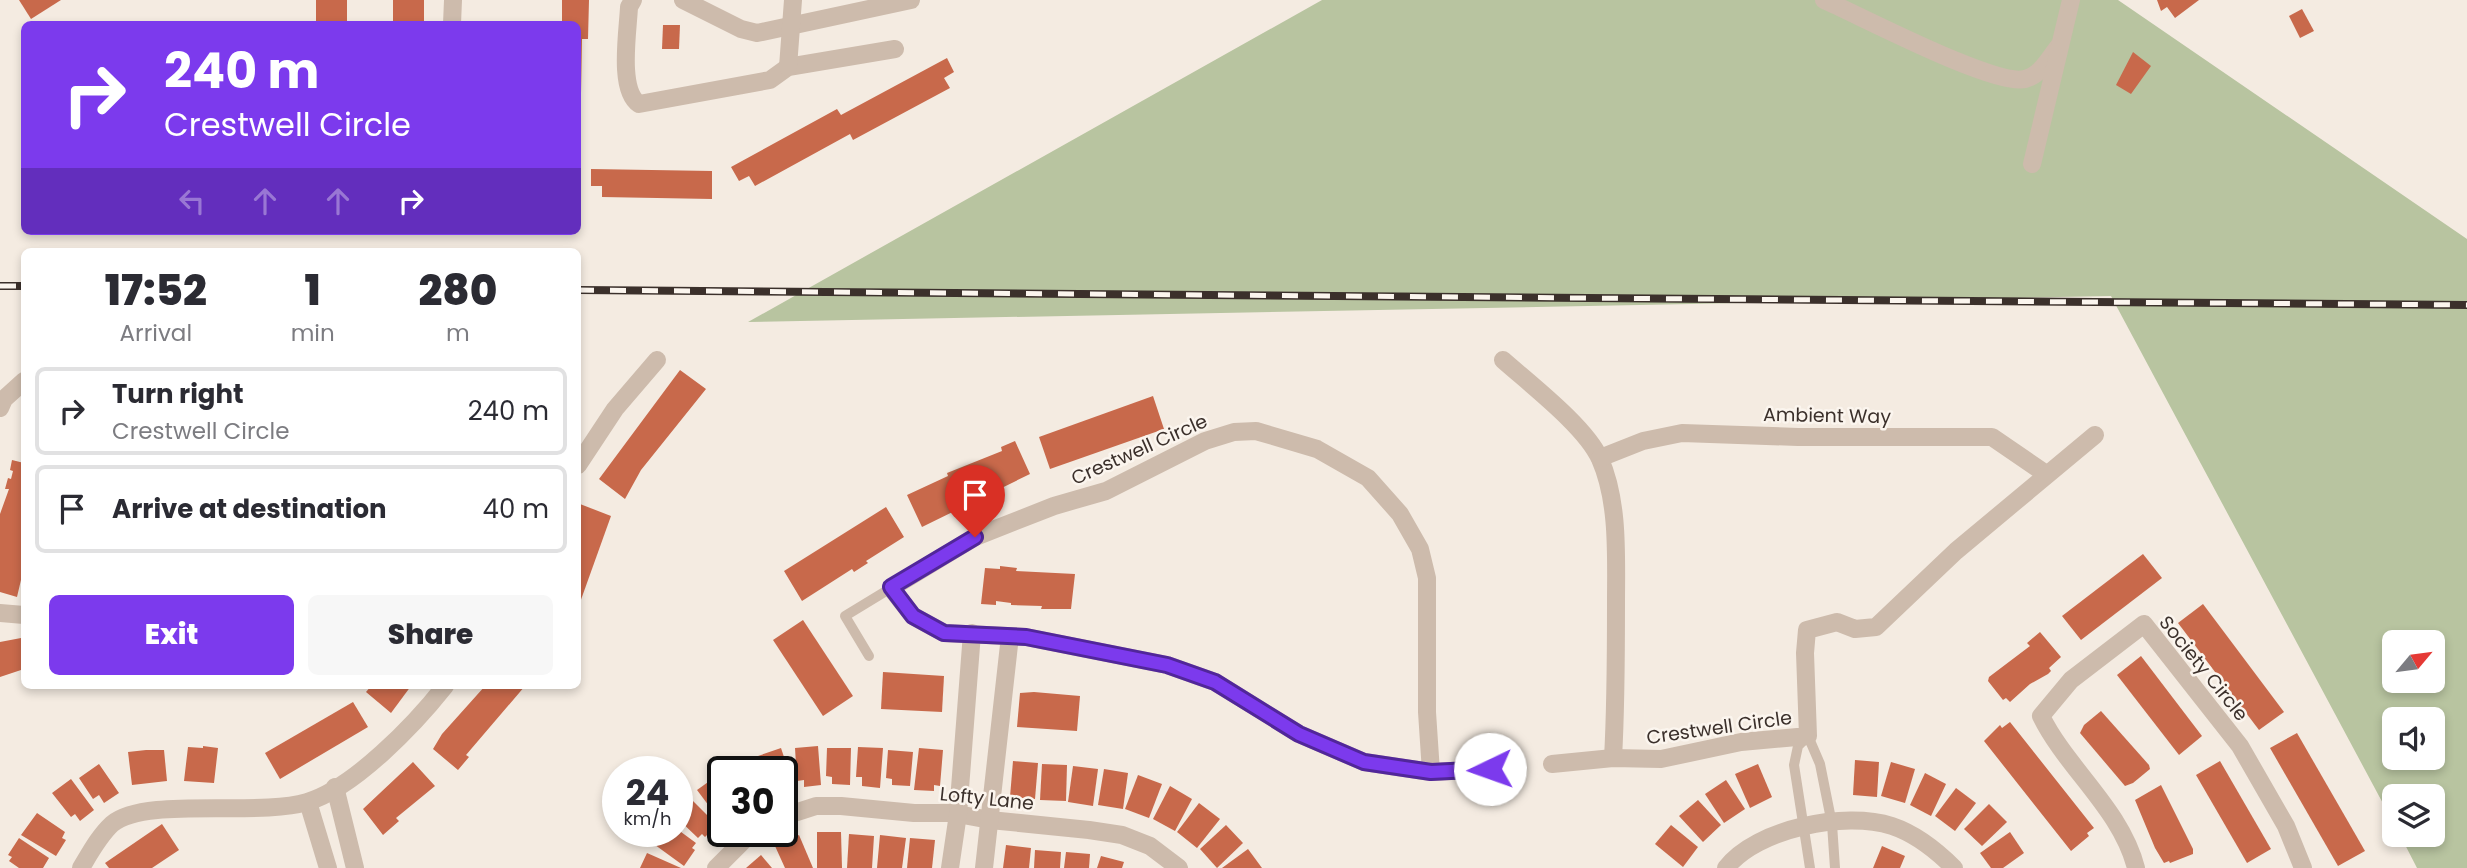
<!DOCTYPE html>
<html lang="en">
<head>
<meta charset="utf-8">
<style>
	body { margin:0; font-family:Poppins,sans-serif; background:#f7f7f7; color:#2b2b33; height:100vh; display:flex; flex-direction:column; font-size:26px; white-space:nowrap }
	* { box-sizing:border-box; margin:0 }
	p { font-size:23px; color:#7c7c81 }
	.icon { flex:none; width:38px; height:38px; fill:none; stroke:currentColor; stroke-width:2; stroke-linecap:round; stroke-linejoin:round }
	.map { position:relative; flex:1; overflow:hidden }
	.details { position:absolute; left:21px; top:248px; width:560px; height:441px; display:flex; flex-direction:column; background:#fff; border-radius:10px; box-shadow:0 4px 10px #0003 }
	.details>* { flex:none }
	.hud { position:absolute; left:21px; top:21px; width:560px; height:214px; border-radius:10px; box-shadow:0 4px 10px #0003; background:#7c3aed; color:#fff; overflow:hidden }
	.needle { width:46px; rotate:61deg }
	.tools { position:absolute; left:2382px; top:630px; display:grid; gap:14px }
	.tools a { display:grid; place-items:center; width:63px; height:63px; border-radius:10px; background:#fff; box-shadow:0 4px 10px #0003; font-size:35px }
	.speed { position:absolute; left:602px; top:756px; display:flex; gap:14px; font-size:35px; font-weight:700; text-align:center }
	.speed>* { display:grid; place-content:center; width:91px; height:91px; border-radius:50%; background:#fff; box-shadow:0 4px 10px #0003; line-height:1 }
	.speed small { font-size:18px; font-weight:400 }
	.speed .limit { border:4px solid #111; border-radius:10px; background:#fff; color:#111 }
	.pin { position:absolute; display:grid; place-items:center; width:60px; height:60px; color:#fff; margin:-72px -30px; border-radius:50% 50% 50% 0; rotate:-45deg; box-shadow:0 0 7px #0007 }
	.pin .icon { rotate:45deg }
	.me { position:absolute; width:77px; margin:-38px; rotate:267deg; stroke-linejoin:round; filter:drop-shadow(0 0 5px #0008) }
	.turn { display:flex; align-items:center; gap:24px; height:147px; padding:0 28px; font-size:32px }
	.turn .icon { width:91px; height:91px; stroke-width:2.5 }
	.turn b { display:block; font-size:49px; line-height:60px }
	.lanes { display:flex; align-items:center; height:66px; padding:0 28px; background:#0003; justify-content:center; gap:35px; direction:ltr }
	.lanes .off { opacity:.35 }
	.eta { display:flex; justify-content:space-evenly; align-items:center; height:119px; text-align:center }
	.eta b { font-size:42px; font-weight:800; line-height:49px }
	.action { display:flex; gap:14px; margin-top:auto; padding:14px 28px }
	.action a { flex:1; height:80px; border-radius:10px; background:#7c3aed; color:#fff; font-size:28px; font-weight:800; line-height:80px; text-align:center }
	.action a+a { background:#f7f7f7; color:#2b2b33 }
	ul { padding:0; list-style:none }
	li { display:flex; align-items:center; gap:21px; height:88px; margin:0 14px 10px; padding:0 14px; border:4px solid #e1e1e2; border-radius:10px }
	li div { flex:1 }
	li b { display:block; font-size:26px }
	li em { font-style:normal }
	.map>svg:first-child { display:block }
</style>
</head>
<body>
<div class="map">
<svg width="2467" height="868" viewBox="0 0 2467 868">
	<rect width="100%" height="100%" fill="#f4ebe1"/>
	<path fill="#b8c4a0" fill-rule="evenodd" d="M1322,0H2118L2467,239V868H2417L2400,835H2432V796H2394V824L2111,296L748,322ZM2394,642H2432V681H2394ZM2394,719H2432V758H2394Z"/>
	<g fill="#c8694b">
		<polygon points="19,0 61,0 31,19"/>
		<polygon points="316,0 347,0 347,23 302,24 302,21 316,21"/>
		<rect x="393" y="0" width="31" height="24"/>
		<polygon points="562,0 589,0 588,39 582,39 580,148 578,148 578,24 562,24"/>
		<polygon points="2157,0 2199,0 2175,18 2167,7 2161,11"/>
		<polygon points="2302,9 2314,31 2300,38 2289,16"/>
		<polygon points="663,25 680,25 679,49 662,49"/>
		<polygon points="2133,52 2151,66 2131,94 2116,85"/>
		<polygon points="947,58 954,72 944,78 950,88 853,140 850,134 755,186 749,176 739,181 731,167 837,109 841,115"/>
		<polygon points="591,169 712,171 712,199 602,197 602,186 591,186"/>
		<polygon points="680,370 706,389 641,470 625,499 599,479"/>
		<polygon points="1153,396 1164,429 1050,469 1039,437"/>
		<polygon points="1015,441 1030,474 922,527 907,495 948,476 947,473 1002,451 1001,447"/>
		<polygon points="12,460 24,463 24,567 17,597 0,592 0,514 9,489 5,489 8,478 11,479 13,471 10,470"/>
		<polygon points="580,504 611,516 578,608 578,512"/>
		<polygon points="886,507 904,537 866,561 868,563 854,572 852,569 802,601 784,571"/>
		<polygon points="2143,554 2162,578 2081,640 2062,616"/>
		<polygon points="1000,566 1017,568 1016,571 1075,574 1071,609 1041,609 1042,606 1011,605 1011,603 996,601 996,605 981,604 985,568 1000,569"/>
		<polygon points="2203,604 2284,712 2259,730 2178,623"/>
		<polygon points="803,620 853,696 823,716 773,640"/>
		<polygon points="2040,632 2061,657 2049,668 2051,671 2048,674 2030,684 2010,702 2006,698 2003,700 1988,681 1989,677 2030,646 2027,643"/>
		<polygon points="21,638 24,641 24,669 0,677 0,642"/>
		<polygon points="2141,656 2202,736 2179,755 2117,675"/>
		<polygon points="883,672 944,676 942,712 881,709"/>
		<polygon points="371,686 411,686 391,713 366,692"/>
		<polygon points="485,686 525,686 466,755 469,757 458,770 433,749 442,734"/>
		<polygon points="1034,692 1080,696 1077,731 1017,727 1020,693"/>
		<polygon points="353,702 368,727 280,779 265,753"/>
		<polygon points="2101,711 2149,765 2150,769 2133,783 2125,786 2080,733 2084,725"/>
		<polygon points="2010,722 2094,828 2087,833 2089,836 2071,851 1984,741 2000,725 2002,728"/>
		<polygon points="2297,733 2365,851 2338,866 2270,748"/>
		<polygon points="203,746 218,748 214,783 184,781 188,747 203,748"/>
		<polygon points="818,746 821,785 804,787 804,780 797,781 795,748"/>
		<polygon points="858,747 883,748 880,788 862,786 862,777 856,777"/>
		<polygon points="781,748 792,781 782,790 782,772 763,772 758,756"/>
		<polygon points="827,748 851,748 850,785 832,784 832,777 826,776"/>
		<polygon points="919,748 943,750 940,786 934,785 934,791 914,790"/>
		<polygon points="146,750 164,750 167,781 132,785 128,752"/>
		<polygon points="888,750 913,752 910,786 892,785 892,779 886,778"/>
		<polygon points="747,758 754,772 728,772 726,768"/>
		<polygon points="1855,760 1879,762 1877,797 1853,795"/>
		<polygon points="1013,761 1038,763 1035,799 1010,797"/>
		<polygon points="2220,761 2271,849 2247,863 2196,775"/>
		<polygon points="413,762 435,786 396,818 399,821 383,835 363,809"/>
		<polygon points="1891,762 1915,769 1905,803 1881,796"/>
		<polygon points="99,764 119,793 104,803 99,795 93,799 79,778"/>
		<polygon points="1042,764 1067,765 1066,801 1040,800"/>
		<polygon points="1758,764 1772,797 1750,808 1735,774"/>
		<polygon points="1073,766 1098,769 1093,806 1068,802"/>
		<polygon points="1104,769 1128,773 1123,809 1098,805"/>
		<polygon points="1925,773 1946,784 1931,816 1910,805"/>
		<polygon points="718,775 723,782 721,822 697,790"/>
		<polygon points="1138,775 1162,784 1149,818 1125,809"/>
		<polygon points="71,779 94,810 80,821 75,814 71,817 52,793"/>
		<polygon points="1726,780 1745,809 1724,823 1705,794"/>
		<polygon points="2161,785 2193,849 2193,854 2170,863 2169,861 2164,863 2155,848 2135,800"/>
		<polygon points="1170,786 1192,799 1175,831 1153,819"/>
		<polygon points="1956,788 1976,803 1955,831 1935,816"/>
		<polygon points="690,798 717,825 705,837 702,834 698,838 677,818 677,811"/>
		<polygon points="1698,800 1721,825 1703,842 1679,816"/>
		<polygon points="1199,803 1220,819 1197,848 1177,832"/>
		<polygon points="1989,804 2007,822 1982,846 1964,829"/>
		<polygon points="37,813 65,832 62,838 66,840 56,856 21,835"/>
		<polygon points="162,824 179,850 152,868 109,868 105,863"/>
		<polygon points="1226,825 1243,843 1217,868 1200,849"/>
		<polygon points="1671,825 1698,847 1683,867 1655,844"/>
		<polygon points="677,829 696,843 692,848 695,850 684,866 651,842 659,831"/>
		<polygon points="817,832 841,832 842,868 817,868"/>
		<polygon points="2010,832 2024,853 2003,868 1991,868 1980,853"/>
		<polygon points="849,834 874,836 872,868 847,868"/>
		<polygon points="799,835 813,868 785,868 775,846"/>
		<polygon points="880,835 906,838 902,868 877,868"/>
		<polygon points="19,838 49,858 43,868 19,868 9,861 12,857 8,855"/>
		<polygon points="910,838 935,840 932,868 907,868"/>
		<polygon points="1006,845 1031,848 1029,868 1003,868"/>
		<polygon points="1882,846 1905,856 1900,868 1873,868"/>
		<polygon points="1248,849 1262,868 1222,868"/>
		<polygon points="1035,850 1061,852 1060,868 1034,868"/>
		<polygon points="1066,852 1090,854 1089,868 1064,868"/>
		<polygon points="647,853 681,868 640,868"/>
		<polygon points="761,855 772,868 746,868"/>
		<polygon points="1101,856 1124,862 1122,868 1097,868"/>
	</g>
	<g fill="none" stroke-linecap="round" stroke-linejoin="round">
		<g stroke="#cdbbac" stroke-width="10">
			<polyline points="869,656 845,616 891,588"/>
			<polyline points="1810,868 1794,765 1798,746 1808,736 1820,764 1832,824 1835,868"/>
		</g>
		<g stroke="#cdbbac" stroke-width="18">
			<path d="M633,0L629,7C628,31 618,90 639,104L770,80L788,67L895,49"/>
			<polyline points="683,0 741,29 757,33 911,0"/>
			<path d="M1824,0C1859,15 1995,87 2025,79C2041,75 2049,58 2059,46"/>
			<polyline points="452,24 453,0"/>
			<polyline points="788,67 793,0"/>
			<polyline points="2032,164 2071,0"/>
			<path d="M1503,360C1530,384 1586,427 1600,459C1619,502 1616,557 1616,603C1616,655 1616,706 1613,758"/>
			<polyline points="0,408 4,399 24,381"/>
			<polyline points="1600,458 1643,441 1682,433 1798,437 1992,437 2046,474"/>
			<polyline points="578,465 615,409 657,360"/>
			<polyline points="0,613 24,615"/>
			<polyline points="1552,764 1613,758 1661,759 1741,742 1808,736 1805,653 1807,630 1837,622 1855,629 1876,627 1956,551 2095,435"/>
			<polyline points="1431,772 1427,712 1427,578 1420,549 1400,514 1368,478 1317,449 1256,431 1234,432 1205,441 1106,491 1054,506 975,537 891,588 913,616 944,633 1026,637 1167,665 1215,682 1299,734 1364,762 1431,772 1490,769"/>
			<polyline points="335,787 355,868"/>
			<polyline points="308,802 328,868"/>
			<polyline points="782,817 816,806 841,806 914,813 952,813 990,820 1089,830 1122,835 1150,846 1179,868"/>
			<path d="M81,868C90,853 99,836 112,824C145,796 258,817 307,802C354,788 415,724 445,686"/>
			<polyline points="716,868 753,831"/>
			<polyline points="950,868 958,814 972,633"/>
			<polyline points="984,868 1010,636"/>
			<path d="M1726,868C1757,828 1845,811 1892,826C1916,834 1937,851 1954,868"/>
			<path d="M2136,868C2121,809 2067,769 2041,716L2071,680L2144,624L2240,746L2286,826L2303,868"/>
		</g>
		<g stroke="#3b302b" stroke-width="8">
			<g id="rail">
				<polyline points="0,286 24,286"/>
				<polyline points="578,290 2467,305"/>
			</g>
		</g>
		<use href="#rail" stroke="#fbf5ee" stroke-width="5" stroke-dasharray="16" stroke-linecap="butt"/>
	</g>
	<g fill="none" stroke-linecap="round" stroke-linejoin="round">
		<g stroke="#51269a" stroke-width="18">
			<polyline id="route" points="975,537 891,587 913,616 944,633 1026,637 1167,665 1215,682 1299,734 1364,762 1431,772 1490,769"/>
		</g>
		<use href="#route" stroke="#7c3aed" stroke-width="12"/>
	</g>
	<g text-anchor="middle" stroke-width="5" stroke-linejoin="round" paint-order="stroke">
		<g font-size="19" fill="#3b302b" stroke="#fbf5ee">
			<text transform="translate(1827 415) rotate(1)" y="7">Ambient Way</text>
			<text transform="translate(1139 449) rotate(-24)" y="7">Crestwell Circle</text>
			<text transform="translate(2204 668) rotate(51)" y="7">Society Circle</text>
			<text transform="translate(1719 727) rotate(-8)" y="7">Crestwell Circle</text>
			<text transform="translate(987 798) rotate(6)" y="7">Lofty Lane</text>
		</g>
	</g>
</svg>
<div class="tools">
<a><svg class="needle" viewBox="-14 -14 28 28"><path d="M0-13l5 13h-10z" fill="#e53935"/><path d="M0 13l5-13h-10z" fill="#7c7c81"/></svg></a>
<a><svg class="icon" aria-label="sound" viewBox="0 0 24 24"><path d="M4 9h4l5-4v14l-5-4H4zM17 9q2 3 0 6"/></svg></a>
<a><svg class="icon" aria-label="layers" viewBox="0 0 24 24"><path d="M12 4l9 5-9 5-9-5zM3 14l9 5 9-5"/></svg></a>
</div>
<div class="speed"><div>24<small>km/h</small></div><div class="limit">30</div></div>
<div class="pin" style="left:975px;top:537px;background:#d93025"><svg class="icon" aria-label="arrive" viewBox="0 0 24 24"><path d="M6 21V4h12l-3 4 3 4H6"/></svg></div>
<svg class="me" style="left:1490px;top:769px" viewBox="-20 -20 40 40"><circle r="19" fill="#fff"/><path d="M0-13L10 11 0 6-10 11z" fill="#7c3aed"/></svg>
<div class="hud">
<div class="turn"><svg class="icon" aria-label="right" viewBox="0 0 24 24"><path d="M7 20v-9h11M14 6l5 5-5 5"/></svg><div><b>240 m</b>Crestwell Circle</div></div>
<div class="lanes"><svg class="icon off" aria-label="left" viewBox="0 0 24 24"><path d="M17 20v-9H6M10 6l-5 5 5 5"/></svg><svg class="icon off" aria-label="ahead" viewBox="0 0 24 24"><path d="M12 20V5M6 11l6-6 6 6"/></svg><svg class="icon off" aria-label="ahead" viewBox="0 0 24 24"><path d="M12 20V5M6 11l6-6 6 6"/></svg><svg class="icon" aria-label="right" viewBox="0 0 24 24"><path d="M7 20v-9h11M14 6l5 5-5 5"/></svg></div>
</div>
<section class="details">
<div class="eta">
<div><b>17:52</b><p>Arrival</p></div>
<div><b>1</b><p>min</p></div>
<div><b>280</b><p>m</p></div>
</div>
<ul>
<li><svg class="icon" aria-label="right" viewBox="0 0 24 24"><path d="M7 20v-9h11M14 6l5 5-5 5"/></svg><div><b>Turn right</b><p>Crestwell Circle</p></div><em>240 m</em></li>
<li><svg class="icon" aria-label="arrive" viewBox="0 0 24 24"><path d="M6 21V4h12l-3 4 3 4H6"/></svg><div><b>Arrive at destination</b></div><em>40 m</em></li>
</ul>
<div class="action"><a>Exit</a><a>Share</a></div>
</section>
</div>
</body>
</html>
